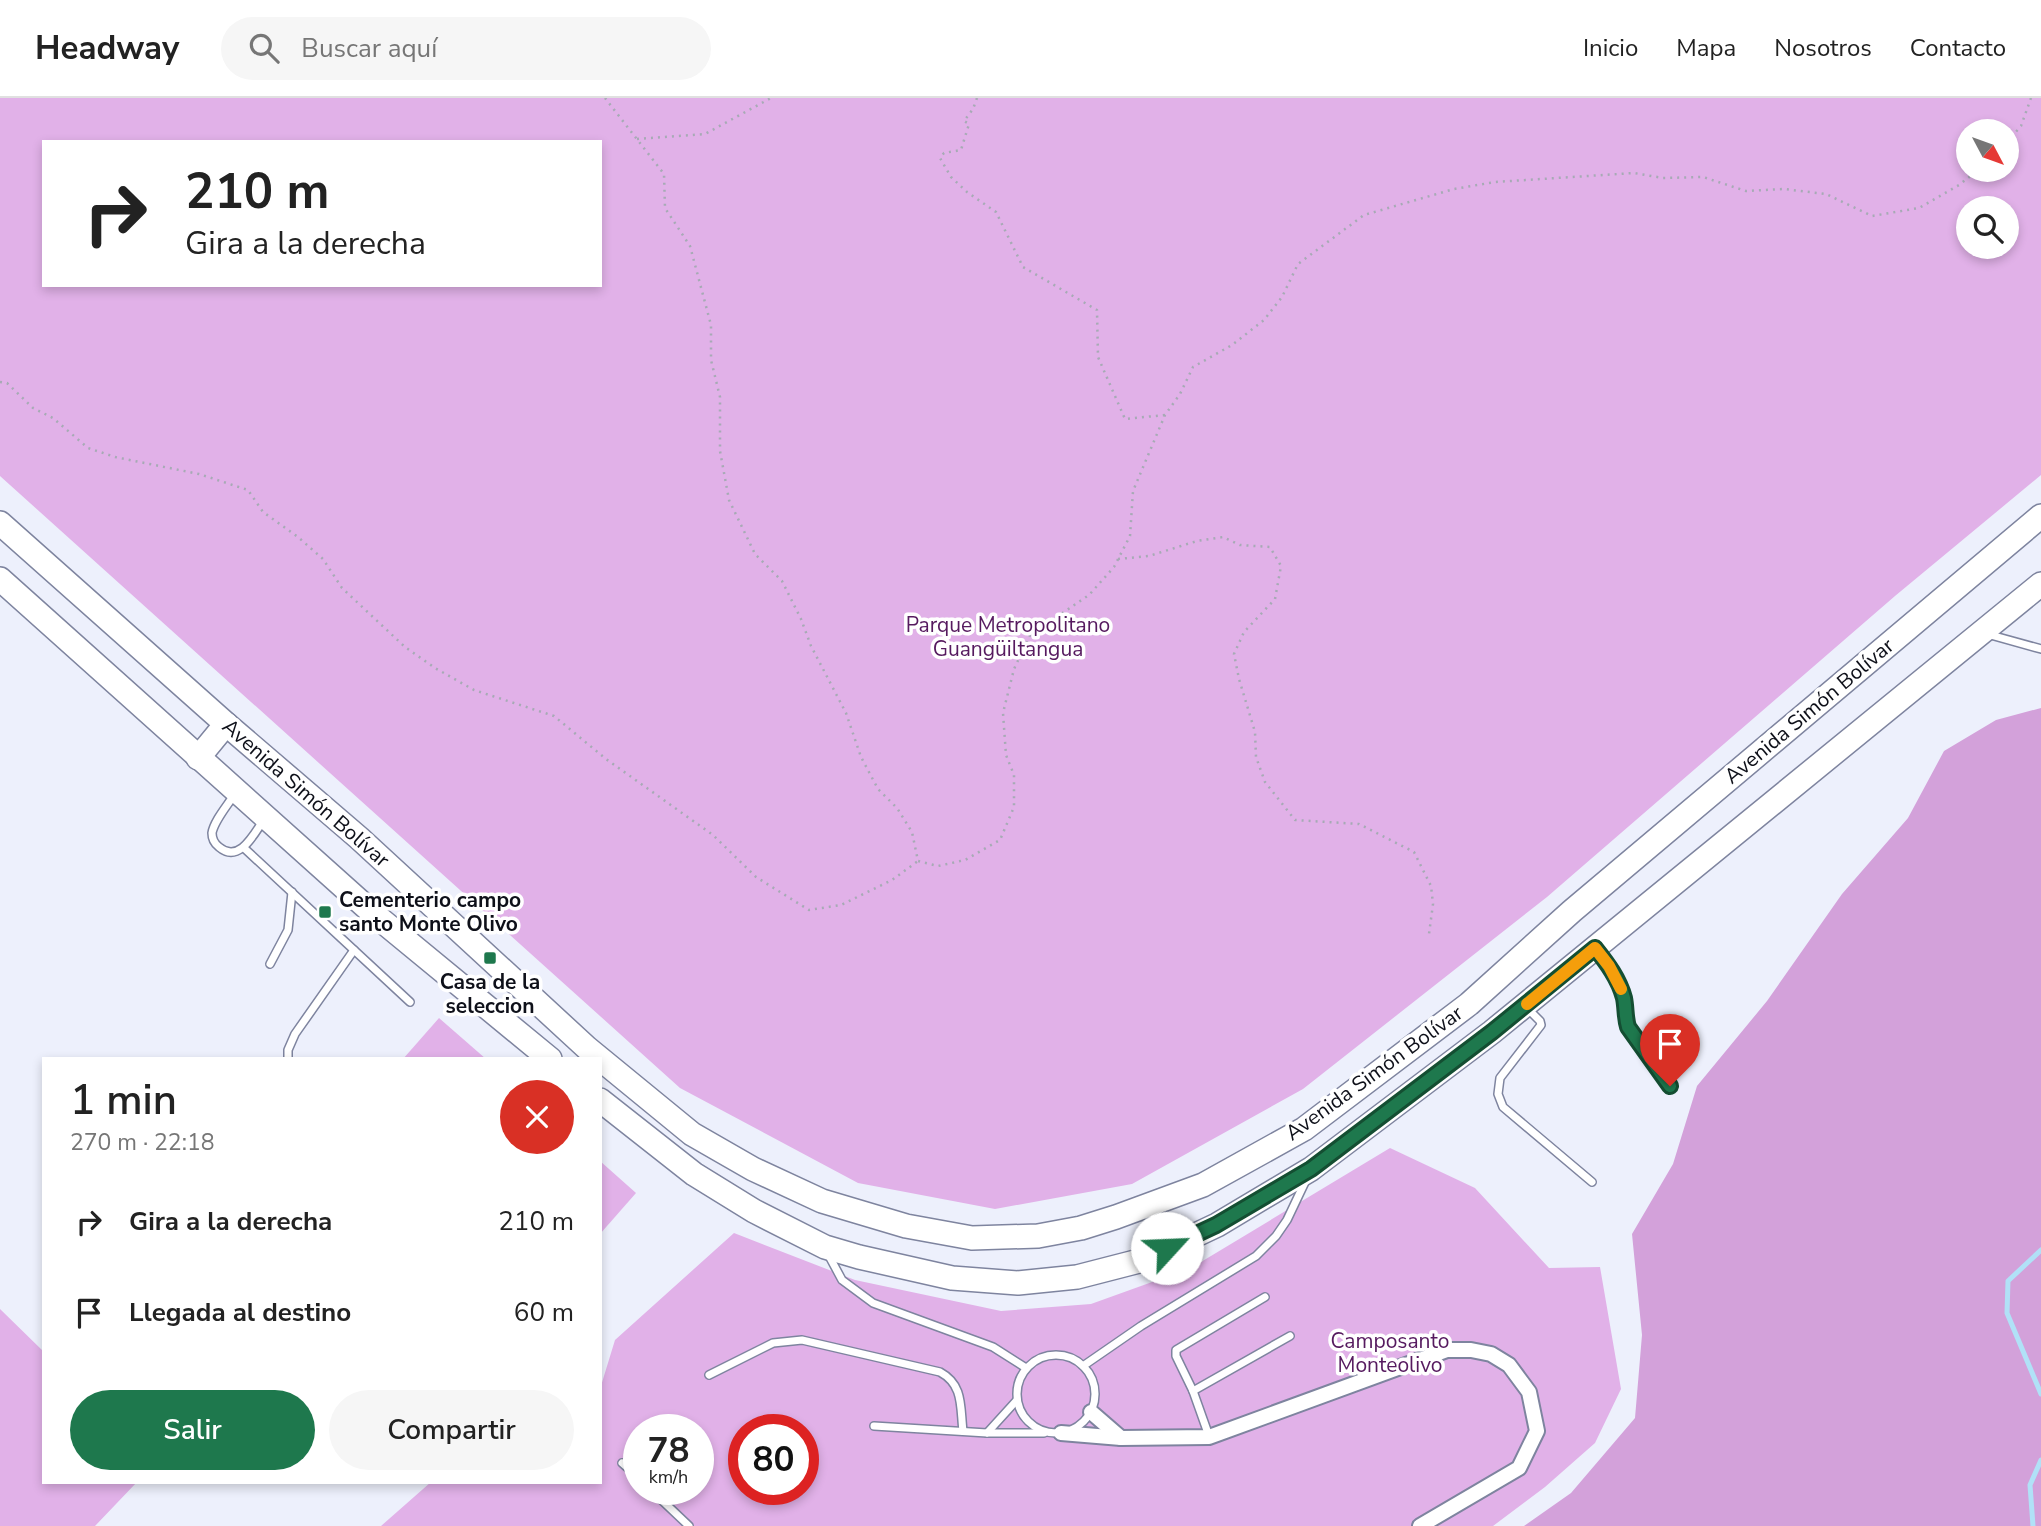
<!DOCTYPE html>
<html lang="es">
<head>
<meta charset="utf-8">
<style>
	body { margin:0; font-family:"Nunito Sans",sans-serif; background:#f6f6f6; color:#222; height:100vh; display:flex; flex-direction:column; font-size:26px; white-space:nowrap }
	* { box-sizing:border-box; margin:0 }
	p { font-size:23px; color:#767676 }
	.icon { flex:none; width:38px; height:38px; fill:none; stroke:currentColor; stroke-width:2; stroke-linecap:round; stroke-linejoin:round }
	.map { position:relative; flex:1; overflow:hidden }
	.panel { position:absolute; left:42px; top:959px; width:560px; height:427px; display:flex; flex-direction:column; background:#fff; border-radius:0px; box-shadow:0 4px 10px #0003 }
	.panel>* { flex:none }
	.banner { position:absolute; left:42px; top:42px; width:560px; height:147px; border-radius:0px; box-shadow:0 4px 10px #0003; background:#fff; color:#222; overflow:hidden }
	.needle { width:46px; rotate:131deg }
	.tools { position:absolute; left:1956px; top:21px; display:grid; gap:14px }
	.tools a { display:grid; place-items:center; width:63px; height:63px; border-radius:50%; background:#fff; box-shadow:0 4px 10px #0003; font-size:35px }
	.speed { position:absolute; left:623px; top:1316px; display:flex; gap:14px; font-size:35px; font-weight:700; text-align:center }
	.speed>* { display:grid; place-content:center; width:91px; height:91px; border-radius:50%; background:#fff; box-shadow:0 4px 10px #0003; line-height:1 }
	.speed small { font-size:18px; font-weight:400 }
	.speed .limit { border:10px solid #d22; background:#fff; color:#111 }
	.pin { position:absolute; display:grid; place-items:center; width:60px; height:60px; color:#fff; margin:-72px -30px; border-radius:50% 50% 50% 0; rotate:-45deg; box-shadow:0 0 7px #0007 }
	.pin .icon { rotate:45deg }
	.me { position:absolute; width:77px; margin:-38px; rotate:65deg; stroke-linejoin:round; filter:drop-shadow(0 0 5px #0008) }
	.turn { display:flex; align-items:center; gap:24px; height:147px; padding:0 28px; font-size:32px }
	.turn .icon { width:91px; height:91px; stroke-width:2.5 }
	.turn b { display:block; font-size:49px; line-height:60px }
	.round { display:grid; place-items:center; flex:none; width:74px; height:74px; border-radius:37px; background:#f6f6f6 }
	.overview { display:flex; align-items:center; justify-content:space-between; height:119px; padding:0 28px }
	h1 { font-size:42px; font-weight:600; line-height:52px }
	.action { display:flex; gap:14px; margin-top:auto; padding:14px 28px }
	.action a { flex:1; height:80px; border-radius:42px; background:#1e784d; color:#fff; font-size:28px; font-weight:600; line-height:80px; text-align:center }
	.action a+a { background:#f6f6f6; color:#222 }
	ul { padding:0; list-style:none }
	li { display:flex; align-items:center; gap:21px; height:91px; padding:0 28px }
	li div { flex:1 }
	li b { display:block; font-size:26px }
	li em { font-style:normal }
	header { display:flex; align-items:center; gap:42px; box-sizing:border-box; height:98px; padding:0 35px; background:#fff; border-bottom:2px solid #e0e0e0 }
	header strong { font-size:33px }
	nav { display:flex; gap:38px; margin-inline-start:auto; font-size:24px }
	.search { width:490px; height:63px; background:#f6f6f6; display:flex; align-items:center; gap:18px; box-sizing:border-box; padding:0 24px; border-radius:38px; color:#767676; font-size:26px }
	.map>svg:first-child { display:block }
</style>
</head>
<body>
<header>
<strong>Headway</strong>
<div class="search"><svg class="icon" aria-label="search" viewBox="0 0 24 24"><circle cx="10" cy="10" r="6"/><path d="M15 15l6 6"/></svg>Buscar aquí</div>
<nav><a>Inicio</a><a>Mapa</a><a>Nosotros</a><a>Contacto</a></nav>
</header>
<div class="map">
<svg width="2041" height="1428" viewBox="0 0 2041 1428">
	<rect width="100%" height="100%" fill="#edf0fc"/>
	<g fill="#e1b1e8" fill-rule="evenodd">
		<path d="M0,0H2041V377L1895,498L1547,799L1303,991L1132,1086L995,1111L858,1085L680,990L0,378ZM1969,33H2007V72H1969ZM44,44H600V187H44ZM1969,110H2007V149H1969Z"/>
		<polygon points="439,920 486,961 403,961"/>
		<path d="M1390,1050L1475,1090L1549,1170L1600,1169L1621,1291L1595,1345L1545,1389L1493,1428H381L431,1384H600V1291L615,1242L734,1135L855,1182L1001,1213L1091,1206L1191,1170ZM639,1332H698V1391H639ZM744,1332H803V1391H744Z"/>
		<polygon points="600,1063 636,1095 600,1136"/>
		<polygon points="0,1211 44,1254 44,1384 137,1384 95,1428 0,1428"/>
	</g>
	<polygon fill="#d3a1da" points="2041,610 2041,1428 1524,1428 1571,1395 1635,1320 1642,1237 1632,1136 1673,1066 1697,988 1767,903 1842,796 1908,720 1944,653 1996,622"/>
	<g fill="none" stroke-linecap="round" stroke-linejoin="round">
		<g stroke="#b1e1f7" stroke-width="5">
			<polyline points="2041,1152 2008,1183 2007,1215 2041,1296"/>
			<polyline points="2033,1428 2030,1387 2041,1362"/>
		</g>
		<g stroke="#7e849f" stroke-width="10">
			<g id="service">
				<polyline points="1987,536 2041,551"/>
				<path d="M234,697C227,708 214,723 212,735C212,741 215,746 219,749C239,766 254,736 263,723"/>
				<polyline points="244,750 410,904"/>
				<path d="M1598,853C1609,867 1619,882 1624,900C1626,909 1625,919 1628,929L1670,988"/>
				<polyline points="270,866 288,832 292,794"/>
				<polyline points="1528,911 1540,923 1541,927 1500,980 1498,996 1503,1009 1592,1084"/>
				<polyline points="288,961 288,952 295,936 354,852"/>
				<polyline points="828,1156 842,1182 873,1205 993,1249 1026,1270"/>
				<circle cx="1056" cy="1296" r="39"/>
				<polyline points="1083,1268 1141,1228 1256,1158 1276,1138 1287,1122 1306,1082"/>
				<path d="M709,1277L773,1245L802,1242L940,1274C964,1287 960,1309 963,1333"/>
				<polyline points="1193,1293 1290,1238"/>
				<polyline points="874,1328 987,1335 1044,1335"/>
				<polyline points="987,1335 1017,1302"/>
				<polyline points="1209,1338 1193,1293 1176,1258 1176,1252 1265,1199"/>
				<polyline points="622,1365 639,1380"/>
				<polyline points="650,1391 689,1428"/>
			</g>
		</g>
		<g stroke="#7e849f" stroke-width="18">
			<g id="minor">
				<polyline points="1091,1314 1121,1340"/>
				<polyline points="1061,1335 1121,1340 1209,1339 1447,1252 1471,1252 1491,1256 1509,1267 1529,1294 1537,1333 1519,1370 1420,1428"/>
			</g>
		</g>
		<g stroke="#7e849f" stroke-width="26">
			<g id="trunk">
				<polyline points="0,425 226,626 359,740 587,950 692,1036 753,1071 822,1103 906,1128 972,1140 1038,1138 1081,1130 1116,1119 1203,1087 1304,1031 1469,906 1572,813 2041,418"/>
				<polyline points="0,481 375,817 550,961"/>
				<polyline points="198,660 226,626"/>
				<polyline points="600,1002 694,1076 754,1113 825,1149 859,1159 952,1180 1018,1185 1077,1179 1143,1162 1217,1127 1311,1071 1492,934 2041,486"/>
			</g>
		</g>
		<g stroke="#a7aab5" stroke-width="2.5" stroke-dasharray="2 5" stroke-linecap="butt">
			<polyline points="605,0 664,76 665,110 690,148 711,227 711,262 720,299 720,353 729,402 755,456 782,483 801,521 811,548 846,615 861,659 878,691 897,710 912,734 918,763 938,768 965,762 1000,742 1014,709 1014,677 1006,657 1003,615 1014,571 1034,529 1061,516 1089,497 1114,469 1130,438 1133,393 1165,317 1180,296 1193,269 1232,247 1264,222 1282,199 1298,166 1364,117 1454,91 1495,84 1634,75 1663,80 1703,79 1746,93 1784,91 1826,96 1872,118 1919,110 1959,87 1978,72"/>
			<polyline points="977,0 973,11 964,23 969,26 961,52 944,55 940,60 951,79 967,94 996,114 1023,169 1097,212 1098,259 1125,321 1165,317"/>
			<polyline points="637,41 705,36 771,0"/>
			<polyline points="2007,44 2021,28 2031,0"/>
			<polyline points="0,284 7,285 33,310 53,320 88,350 115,359 199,376 248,392 263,414 298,439 323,461 342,490 405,549 435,570 474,592 554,618 606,661 713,737 756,779 809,812 841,807 892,782 918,763"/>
			<polyline points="1118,461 1149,458 1197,443 1223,439 1240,447 1270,449 1281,468 1275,501 1244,534 1234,556 1239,581 1255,634 1256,659 1265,684 1295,722 1359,726 1414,754 1431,788 1433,806 1429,836"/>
		</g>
		<use href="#service" stroke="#fff" stroke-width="7"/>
		<use href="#minor" stroke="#fff" stroke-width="14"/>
		<use href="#trunk" stroke="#fff" stroke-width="23"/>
	</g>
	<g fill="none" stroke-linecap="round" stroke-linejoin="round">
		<g stroke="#144e32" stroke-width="18">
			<path id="route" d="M1167,1150L1216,1127L1311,1071L1492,934L1595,850C1607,865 1619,881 1624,900C1626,910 1625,919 1628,929L1670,988"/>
		</g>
		<use href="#route" stroke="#1e784d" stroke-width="12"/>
		<polyline stroke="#f59e0b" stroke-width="12" points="1527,906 1595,850 1609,868 1621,891"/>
	</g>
	<g fill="#1e784d" stroke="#fff" stroke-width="2.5">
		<rect x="318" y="807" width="14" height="14" rx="3.5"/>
		<rect x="483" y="853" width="14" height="14" rx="3.5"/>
	</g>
	<g text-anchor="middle" stroke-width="7" stroke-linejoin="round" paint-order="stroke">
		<g font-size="21" fill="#561a5f" stroke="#fff">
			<text x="1008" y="534">Parque Metropolitano<tspan x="1008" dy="24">Guangüiltangua</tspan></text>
			<text x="1390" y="1250">Camposanto<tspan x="1390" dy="24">Monteolivo</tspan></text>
		</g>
		<g font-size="21" fill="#0e1019" stroke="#fff">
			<text transform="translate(1809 613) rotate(-40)" y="7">Avenida Simón Bolívar</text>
			<text transform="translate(306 695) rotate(41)" y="7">Avenida Simón Bolívar</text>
			<text transform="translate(1374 975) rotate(-36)" y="7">Avenida Simón Bolívar</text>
		</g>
		<g font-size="21" font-weight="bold" fill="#0e1019" stroke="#fff" text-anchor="start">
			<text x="339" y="809">Cementerio campo<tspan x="339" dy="24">santo Monte Olivo</tspan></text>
			<text x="490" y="891" text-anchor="middle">Casa de la<tspan x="490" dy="24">seleccion</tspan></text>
		</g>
	</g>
</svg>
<div class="tools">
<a><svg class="needle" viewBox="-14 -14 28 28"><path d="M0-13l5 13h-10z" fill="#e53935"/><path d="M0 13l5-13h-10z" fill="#767676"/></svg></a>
<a><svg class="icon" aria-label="search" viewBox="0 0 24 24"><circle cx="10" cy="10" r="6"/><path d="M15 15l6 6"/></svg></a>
</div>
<div class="speed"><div>78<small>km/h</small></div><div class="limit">80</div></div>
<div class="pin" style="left:1670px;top:988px;background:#d93025"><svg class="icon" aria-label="arrive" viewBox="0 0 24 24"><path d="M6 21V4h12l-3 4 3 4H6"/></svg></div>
<svg class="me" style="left:1167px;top:1150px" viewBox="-20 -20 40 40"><circle r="19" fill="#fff"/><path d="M0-13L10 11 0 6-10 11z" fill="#1e784d"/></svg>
<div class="banner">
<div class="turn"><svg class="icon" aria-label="right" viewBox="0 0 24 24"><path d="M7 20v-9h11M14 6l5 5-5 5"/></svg><div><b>210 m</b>Gira a la derecha</div></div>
</div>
<section class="panel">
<div class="overview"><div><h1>1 min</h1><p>270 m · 22:18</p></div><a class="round" style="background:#d93025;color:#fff"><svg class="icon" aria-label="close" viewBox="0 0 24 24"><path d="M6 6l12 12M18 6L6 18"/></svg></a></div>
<ul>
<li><svg class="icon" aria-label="right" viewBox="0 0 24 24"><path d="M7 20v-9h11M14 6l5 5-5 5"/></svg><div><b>Gira a la derecha</b></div><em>210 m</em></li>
<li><svg class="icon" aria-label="arrive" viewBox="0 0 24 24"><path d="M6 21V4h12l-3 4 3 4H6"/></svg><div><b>Llegada al destino</b></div><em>60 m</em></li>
</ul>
<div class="action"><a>Salir</a><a>Compartir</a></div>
</section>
</div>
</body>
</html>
